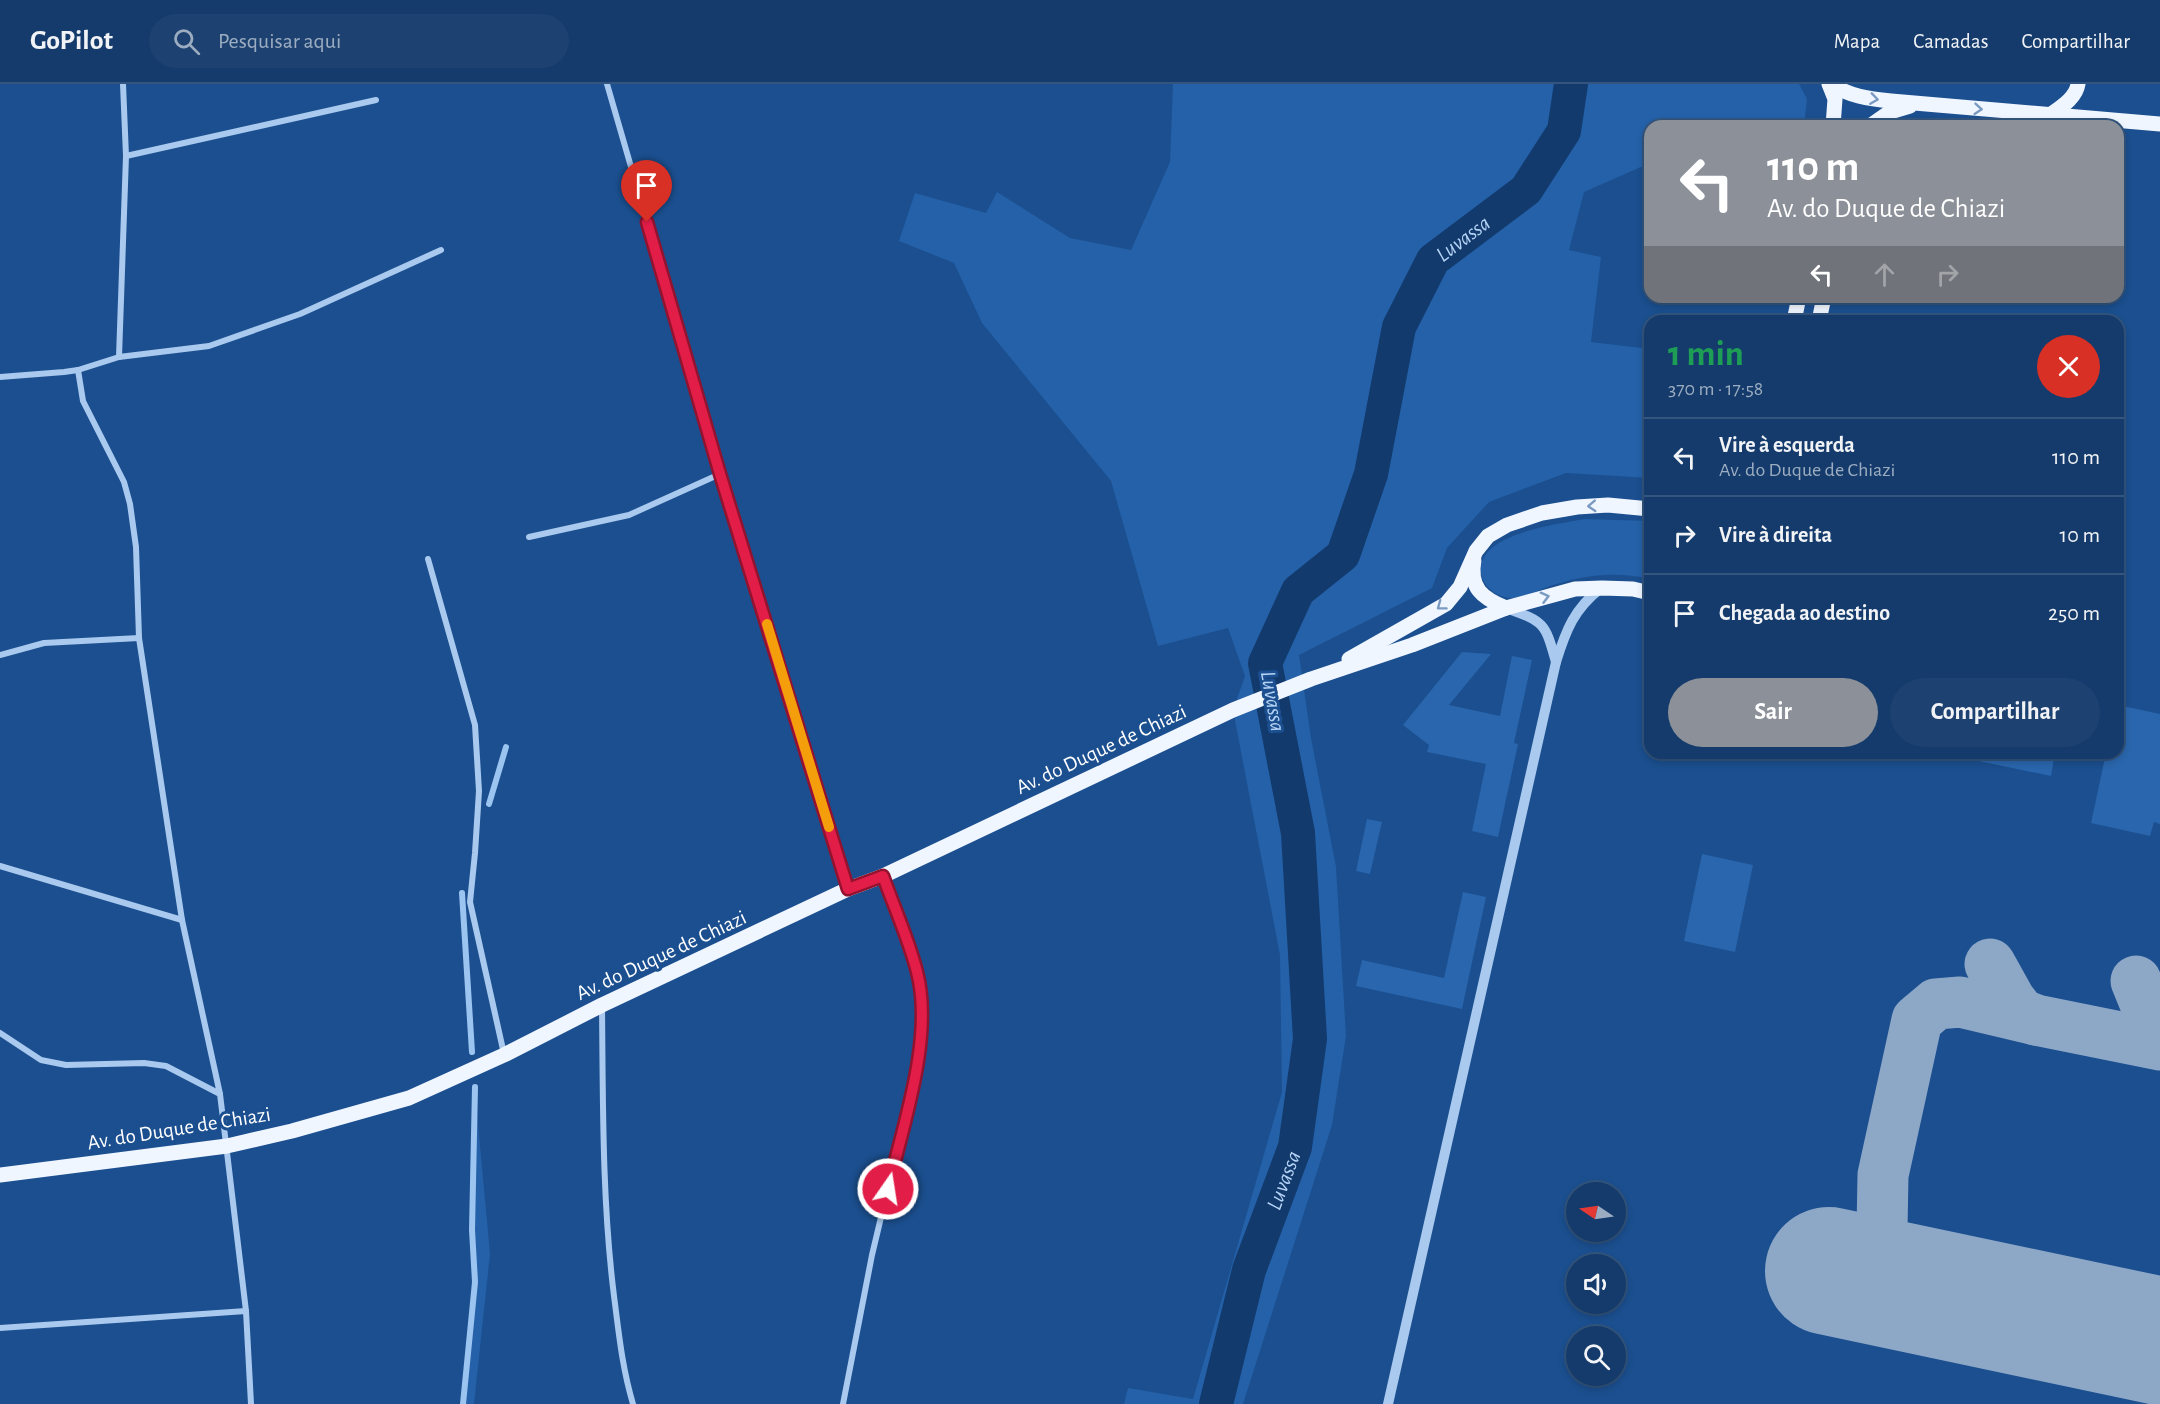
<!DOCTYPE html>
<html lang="pt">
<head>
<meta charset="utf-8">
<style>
	body { margin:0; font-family:"Alegreya Sans",sans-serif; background:#1d4271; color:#f1f3f6; height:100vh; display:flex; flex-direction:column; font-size:22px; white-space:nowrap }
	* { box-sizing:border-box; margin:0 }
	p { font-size:20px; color:#9dadc1 }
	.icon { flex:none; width:33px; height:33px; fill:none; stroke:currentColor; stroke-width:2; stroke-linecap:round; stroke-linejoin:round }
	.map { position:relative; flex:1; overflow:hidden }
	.side { position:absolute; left:1644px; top:231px; width:480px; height:444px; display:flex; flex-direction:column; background:#143b6b; border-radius:18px; box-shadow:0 3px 9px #0003,0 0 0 2px #33557e }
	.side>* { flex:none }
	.hud { position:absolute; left:1644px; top:36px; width:480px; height:183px; border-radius:18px; box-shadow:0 3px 9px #0003,0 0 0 2px #33557e; background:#8c9099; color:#fff; overflow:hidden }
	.needle { width:39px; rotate:283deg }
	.fabs { position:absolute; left:1566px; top:1098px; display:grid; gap:12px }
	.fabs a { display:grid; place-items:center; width:60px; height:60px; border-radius:50%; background:#143b6b; box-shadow:0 3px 9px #0003,0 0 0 2px #33557e; font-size:30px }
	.pin { position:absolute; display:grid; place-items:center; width:51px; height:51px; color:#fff; margin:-62px -26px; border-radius:50% 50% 50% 0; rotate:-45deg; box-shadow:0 0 6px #0007 }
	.pin .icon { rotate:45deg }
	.me { position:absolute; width:66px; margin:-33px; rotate:13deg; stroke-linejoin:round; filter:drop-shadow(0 0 4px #0008) }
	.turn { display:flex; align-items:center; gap:21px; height:126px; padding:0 24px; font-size:27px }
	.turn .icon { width:78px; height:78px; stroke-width:2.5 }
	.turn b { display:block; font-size:42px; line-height:51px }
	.lanes { display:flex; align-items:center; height:57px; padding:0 24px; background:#0003; justify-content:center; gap:30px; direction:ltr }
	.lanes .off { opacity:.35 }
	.round { display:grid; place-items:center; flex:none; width:63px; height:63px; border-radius:32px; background:#1d4271 }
	.head { display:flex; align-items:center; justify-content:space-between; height:102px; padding:0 24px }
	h1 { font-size:36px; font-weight:600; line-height:45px; color:#1e9e55 }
	.cta { display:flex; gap:12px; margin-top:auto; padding:12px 24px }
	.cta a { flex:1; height:69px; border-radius:36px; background:#8c9099; color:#fff; font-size:24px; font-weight:600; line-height:69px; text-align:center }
	.cta a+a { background:#1d4271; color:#f1f3f6 }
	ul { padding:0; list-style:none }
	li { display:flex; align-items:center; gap:18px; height:78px; padding:0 24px; border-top:2px solid #33557e }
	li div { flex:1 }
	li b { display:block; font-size:22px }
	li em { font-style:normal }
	header { display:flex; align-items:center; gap:36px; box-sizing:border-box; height:84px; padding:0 30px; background:#143b6b; border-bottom:2px solid #33557e }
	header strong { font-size:28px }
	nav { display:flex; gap:33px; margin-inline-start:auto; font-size:21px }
	.search { width:420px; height:54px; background:#1d4271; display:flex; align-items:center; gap:15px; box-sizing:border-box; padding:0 21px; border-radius:33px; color:#9dadc1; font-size:22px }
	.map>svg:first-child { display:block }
</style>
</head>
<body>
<header>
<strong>GoPilot</strong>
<div class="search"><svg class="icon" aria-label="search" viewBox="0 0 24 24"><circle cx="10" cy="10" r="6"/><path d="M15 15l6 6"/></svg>Pesquisar aqui</div>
<nav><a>Mapa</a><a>Camadas</a><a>Compartilhar</a></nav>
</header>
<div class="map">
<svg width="2160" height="1320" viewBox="0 0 2160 1320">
	<rect width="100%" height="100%" fill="#1b4f8f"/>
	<g fill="#2461a8">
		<polygon points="1173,0 1799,0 1807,15 1804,42 1650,42 1650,79 1584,108 1569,166 1601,173 1591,258 1650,265 1650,394 1566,389 1489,418 1447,464 1432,504 1299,571 1311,654 1336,783 1346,952 1332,1041 1243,1320 1124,1320 1128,1304 1193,1315 1282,1008 1280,871 1233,626 1245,592 1228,544 1158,562 1111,397 982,239 954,179 899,157 915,109 986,129 997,108 1070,154 1131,166 1170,78"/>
		<path d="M1585,435L1650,437V495C1615,487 1584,491 1550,502C1539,506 1523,514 1511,514C1488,513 1471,488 1487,469C1505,447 1557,440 1585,435Z"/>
		<polygon points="476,1018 490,1170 474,1320 463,1320 475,1198 472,1146"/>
	</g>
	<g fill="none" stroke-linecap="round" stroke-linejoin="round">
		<g stroke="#9cc4f0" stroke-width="6">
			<polyline points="489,720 506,663"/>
			<polyline points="462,809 472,968"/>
			<polyline points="463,1320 475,1198 472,1146 475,1003"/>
		</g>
		<path stroke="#123a6d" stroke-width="34" id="s1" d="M1216,1320L1249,1186L1295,1063L1310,955L1298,749L1265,579L1298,507L1343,471L1371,390L1399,243L1433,176L1526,106L1564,47L1571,0"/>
		<g stroke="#8da7c7" stroke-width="51">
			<polyline points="1990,880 2010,916 2021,930 2036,936 2160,961"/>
			<polyline points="2136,897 2160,956"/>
			<polyline points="1889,1200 1882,1145 1883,1091 1917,936 1936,920 1960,918 2036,936"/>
		</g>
		<polyline stroke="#8da7c7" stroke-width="128" points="1829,1187 2160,1257"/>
	</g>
	<g fill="#2a66ad">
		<polygon points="1462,568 1491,570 1449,621 1500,632 1512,572 1532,576 1514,659 1518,660 1498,753 1472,747 1486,680 1427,668 1429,661 1403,641"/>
		<polygon points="2118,621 2160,630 2160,740 2154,738 2150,752 2091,739 2106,669 2118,669"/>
		<polygon points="1974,669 2055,669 2051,692 1974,676"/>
		<polygon points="1367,735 1382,738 1370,790 1356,787"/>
		<polygon points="1702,770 1753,781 1735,868 1684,857"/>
		<polygon points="1463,808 1486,813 1462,925 1356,902 1362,876 1444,894"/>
	</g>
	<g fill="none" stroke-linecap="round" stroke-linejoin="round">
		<g stroke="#a9c9ee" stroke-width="6">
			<polyline points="607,0 720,390 848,804"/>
			<polyline points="126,72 376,16"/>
			<polyline points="119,273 126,72 123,0"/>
			<polyline points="78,286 83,317 124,398 130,420 136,463 139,554 182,836 220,1010"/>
			<polyline points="0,293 64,288 78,286 119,273 209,262 300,230 441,166"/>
			<polyline points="529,453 629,431 720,390"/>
			<polyline points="428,475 475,641 479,707 475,769 470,818 504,970"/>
			<polyline points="0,571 44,559 139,554"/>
			<polyline points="0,782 182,836"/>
			<path d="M602,921C603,1018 602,1116 614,1212C619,1250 622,1283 633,1320"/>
			<polyline points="0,949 41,976 66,981 144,979 166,982 220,1010 246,1227 251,1320"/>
			<polyline points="0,1244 246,1227"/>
			<polyline points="843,1320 872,1171 919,974 923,930 917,888 883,792"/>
		</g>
		<g stroke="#a9c9ee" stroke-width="10">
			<path d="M1506,524C1545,538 1545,539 1556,578"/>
			<path d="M1388,1320L1556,578C1566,546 1574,525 1601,504"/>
		</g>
		<g stroke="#f0f6ff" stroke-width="15">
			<polyline points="1829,0 1835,15 1833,42"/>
			<path d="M1831,0C1849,12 1869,15 1891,17L2160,40"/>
			<path d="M2050,31C2061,23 2076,14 2078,0"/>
			<polyline points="1870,42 1890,28 1910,22"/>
			<polyline points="1794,237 1799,213"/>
			<polyline points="1819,237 1824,213"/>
			<path d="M1474,476C1469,504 1482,514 1506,524"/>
			<polyline points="1349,575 1446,520 1460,503 1476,467 1488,452 1507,441 1542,429 1577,423 1608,421 1650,425"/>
			<polyline points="0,1091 227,1062 292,1047 409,1014 504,971 602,921 848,805 883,792 1233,626 1311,595 1412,561 1506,524 1575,505 1602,504 1633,505 1650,509"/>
		</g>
	</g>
	<defs><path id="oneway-chevron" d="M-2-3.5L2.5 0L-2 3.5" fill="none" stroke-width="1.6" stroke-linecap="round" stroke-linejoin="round" transform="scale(1.5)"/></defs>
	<g stroke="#7b9ac1">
		<use href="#oneway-chevron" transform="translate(1874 15) rotate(8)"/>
		<use href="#oneway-chevron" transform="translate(1978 25) rotate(5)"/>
		<use href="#oneway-chevron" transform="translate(1592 422) rotate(177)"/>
		<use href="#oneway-chevron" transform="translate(1545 513) rotate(-15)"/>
		<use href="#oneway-chevron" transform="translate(1441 522) rotate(143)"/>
	</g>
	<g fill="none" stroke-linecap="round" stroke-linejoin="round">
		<g stroke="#92132f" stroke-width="15">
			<path id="route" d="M647,138L720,390L848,805L883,792C894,823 909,856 917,888C934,953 903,1041 888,1105"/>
		</g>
		<use href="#route" stroke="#e11d48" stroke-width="10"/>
		<polyline stroke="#f59e0b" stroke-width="10" points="767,540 829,743"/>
	</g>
	<g text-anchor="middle" stroke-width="6" stroke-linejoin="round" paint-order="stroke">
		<g font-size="21" fill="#fff" stroke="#1b4f8f">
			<text transform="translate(1101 665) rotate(-25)" y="7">Av. do Duque de Chiazi</text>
			<text transform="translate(661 871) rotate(-25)" y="7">Av. do Duque de Chiazi</text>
			<text transform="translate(179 1044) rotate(-9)" y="7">Av. do Duque de Chiazi</text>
		</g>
		<g font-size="22" font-style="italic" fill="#b5d3f5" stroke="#1b4f8f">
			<text dy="8" stroke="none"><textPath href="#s1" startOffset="1242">Luvassa</textPath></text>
			<text transform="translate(1274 617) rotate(80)" y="8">Luvassa</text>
			<text dy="8" stroke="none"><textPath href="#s1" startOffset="234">Luvassa</textPath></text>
		</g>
	</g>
</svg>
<div class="fabs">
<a><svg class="needle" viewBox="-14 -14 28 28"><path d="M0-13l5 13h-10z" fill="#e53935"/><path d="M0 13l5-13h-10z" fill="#9dadc1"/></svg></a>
<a><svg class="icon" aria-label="sound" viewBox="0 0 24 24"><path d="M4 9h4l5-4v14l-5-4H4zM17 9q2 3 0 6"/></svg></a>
<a><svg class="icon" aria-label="search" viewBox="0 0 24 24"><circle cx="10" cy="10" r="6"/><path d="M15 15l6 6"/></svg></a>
</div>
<div class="pin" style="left:647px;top:138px;background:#d93025"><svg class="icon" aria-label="arrive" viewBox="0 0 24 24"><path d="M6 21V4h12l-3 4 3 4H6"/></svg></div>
<svg class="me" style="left:888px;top:1105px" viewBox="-20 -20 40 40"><circle r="17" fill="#e11d48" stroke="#fff" stroke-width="3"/><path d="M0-11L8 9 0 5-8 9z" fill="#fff"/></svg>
<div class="hud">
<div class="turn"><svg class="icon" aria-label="left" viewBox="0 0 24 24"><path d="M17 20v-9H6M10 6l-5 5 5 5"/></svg><div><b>110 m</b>Av. do Duque de Chiazi</div></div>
<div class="lanes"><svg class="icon" aria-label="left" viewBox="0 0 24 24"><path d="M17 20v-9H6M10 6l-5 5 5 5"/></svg><svg class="icon off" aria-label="ahead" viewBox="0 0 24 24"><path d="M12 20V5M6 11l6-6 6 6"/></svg><svg class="icon off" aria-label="right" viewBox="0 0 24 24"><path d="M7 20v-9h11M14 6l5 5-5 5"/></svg></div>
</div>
<section class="side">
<div class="head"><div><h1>1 min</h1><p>370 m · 17:58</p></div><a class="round" style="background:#d93025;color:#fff"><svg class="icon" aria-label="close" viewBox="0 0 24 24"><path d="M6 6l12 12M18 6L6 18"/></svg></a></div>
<ul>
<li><svg class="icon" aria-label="left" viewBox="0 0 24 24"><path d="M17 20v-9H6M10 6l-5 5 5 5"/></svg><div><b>Vire à esquerda</b><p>Av. do Duque de Chiazi</p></div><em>110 m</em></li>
<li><svg class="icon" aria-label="right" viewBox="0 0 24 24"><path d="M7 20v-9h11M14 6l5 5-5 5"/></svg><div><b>Vire à direita</b></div><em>10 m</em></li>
<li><svg class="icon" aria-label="arrive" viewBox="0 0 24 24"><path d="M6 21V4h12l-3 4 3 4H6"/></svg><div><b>Chegada ao destino</b></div><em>250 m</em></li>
</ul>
<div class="cta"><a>Sair</a><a>Compartilhar</a></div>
</section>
</div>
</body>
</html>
